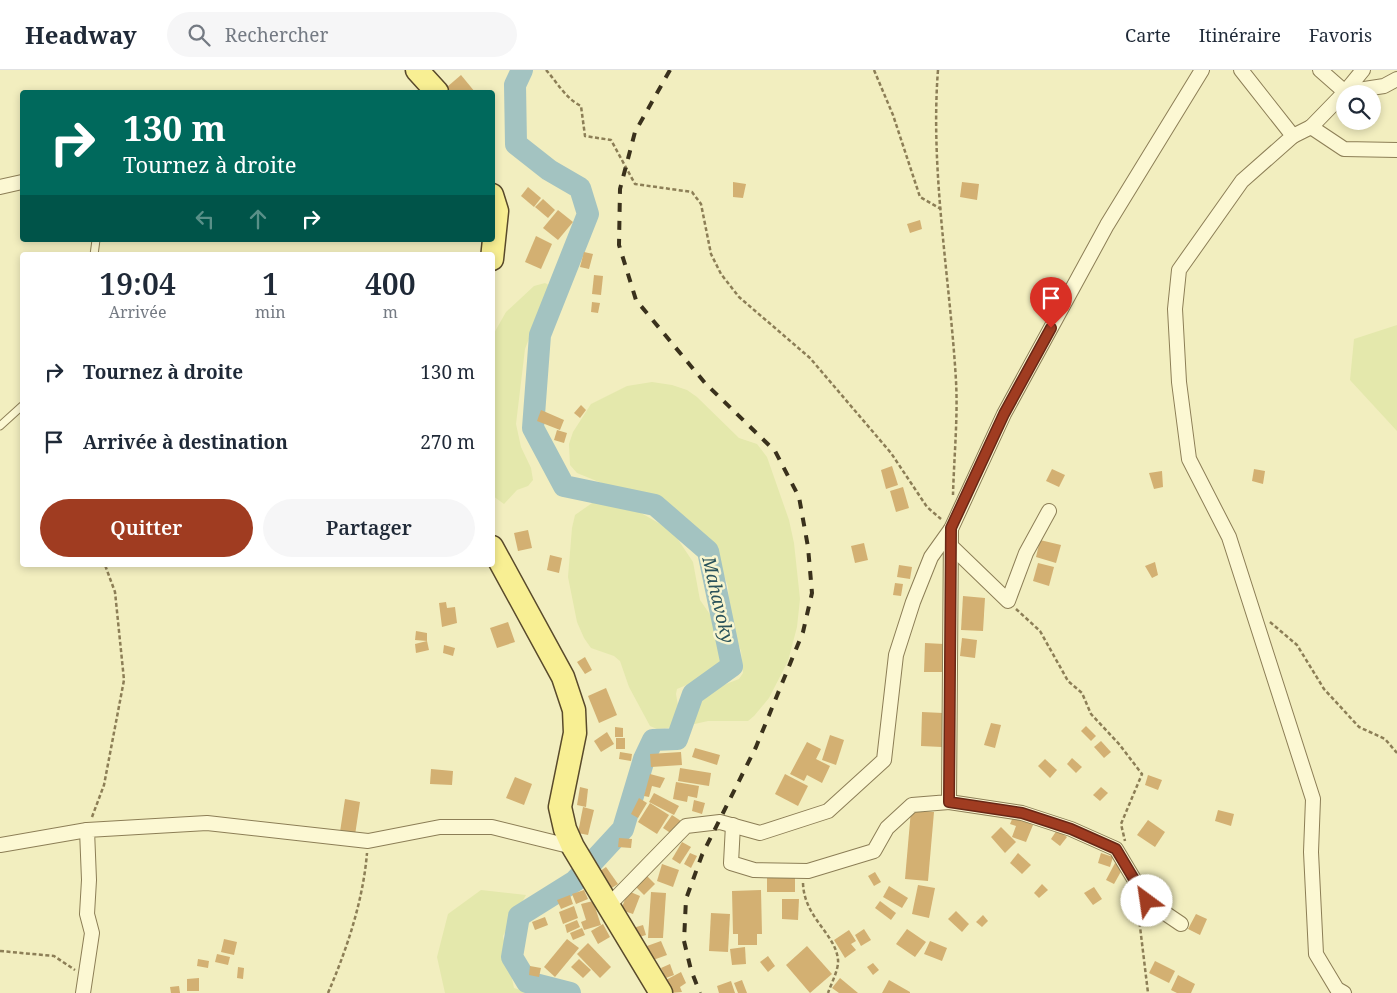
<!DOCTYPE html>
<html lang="fr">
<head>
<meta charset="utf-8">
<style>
	body { margin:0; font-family:"Noto Serif",serif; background:#f6f6f7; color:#1f2937; height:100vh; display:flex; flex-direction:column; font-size:19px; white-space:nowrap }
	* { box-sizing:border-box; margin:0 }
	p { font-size:16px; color:#747a83 }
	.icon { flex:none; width:28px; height:28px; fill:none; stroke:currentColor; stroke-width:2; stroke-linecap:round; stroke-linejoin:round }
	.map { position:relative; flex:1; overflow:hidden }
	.drawer { position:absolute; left:20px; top:182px; width:475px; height:315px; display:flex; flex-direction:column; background:#fff; border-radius:5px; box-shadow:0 2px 8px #0003 }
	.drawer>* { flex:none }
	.banner { position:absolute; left:20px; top:20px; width:475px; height:152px; border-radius:5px; box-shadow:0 2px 8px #0003; background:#00695c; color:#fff; overflow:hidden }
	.tools { position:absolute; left:1336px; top:15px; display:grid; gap:10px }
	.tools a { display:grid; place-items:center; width:45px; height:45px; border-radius:50%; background:#fff; box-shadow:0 2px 8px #0003; font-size:25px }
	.pin { position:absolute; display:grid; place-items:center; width:42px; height:42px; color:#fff; margin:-51px -21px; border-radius:50% 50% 50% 0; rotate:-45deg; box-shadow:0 0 5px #0007 }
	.pin .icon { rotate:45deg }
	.me { position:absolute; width:55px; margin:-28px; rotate:329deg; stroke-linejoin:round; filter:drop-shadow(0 0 4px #0008) }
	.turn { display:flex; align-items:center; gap:18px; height:105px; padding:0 20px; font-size:22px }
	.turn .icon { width:65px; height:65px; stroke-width:2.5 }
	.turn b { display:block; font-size:35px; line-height:42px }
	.lanes { display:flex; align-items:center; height:48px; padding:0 20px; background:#0003; justify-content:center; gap:25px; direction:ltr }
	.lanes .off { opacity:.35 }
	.eta { display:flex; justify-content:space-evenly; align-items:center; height:85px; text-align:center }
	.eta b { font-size:30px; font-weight:600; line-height:35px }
	.cta { display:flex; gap:10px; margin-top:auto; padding:10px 20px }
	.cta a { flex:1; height:58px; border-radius:30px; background:#a03c21; color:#fff; font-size:20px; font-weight:600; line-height:58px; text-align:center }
	.cta a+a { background:#f6f6f7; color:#1f2937 }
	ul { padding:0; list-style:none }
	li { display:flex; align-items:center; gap:15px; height:70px; padding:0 20px }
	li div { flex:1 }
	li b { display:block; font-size:19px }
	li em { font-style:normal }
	header { display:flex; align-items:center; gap:30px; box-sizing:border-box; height:70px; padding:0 25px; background:#fff; border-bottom:1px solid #e0e1e3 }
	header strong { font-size:24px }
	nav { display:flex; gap:28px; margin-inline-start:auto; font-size:18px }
	.search { width:350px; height:45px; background:#f6f6f7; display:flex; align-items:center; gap:12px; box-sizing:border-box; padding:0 18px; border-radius:28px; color:#747a83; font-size:19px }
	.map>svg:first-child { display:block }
</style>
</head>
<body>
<header>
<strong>Headway</strong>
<div class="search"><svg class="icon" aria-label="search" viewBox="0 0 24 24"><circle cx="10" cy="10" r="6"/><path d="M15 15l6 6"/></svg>Rechercher</div>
<nav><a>Carte</a><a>Itinéraire</a><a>Favoris</a></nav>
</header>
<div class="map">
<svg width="1397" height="923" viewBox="0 0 1397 923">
	<rect width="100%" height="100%" fill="#f2eebf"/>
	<g fill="#e4e8ac">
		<polygon points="545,213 549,215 548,219 525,279 516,354 521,377 531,398 533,410 528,416 517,420 504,434 493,426 493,265 506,242 534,216"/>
		<polygon points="1397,255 1397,361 1350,310 1354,269"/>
		<polygon points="652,312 672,315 687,320 697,327 739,368 757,374 767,387 789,450 794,473 800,529 797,557 788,591 769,628 754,646 748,651 708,651 690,655 694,633 708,621 739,609 743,603 741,581 730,553 728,516 712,474 690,453 679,447 670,438 659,432 626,423 577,403 570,395 569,374 573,362 591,334 627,316"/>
		<polygon points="595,431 611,432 634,439 662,455 675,465 693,492 700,530 718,556 723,586 718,598 708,606 677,619 676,624 680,647 676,657 657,659 650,656 629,617 620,591 614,586 591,578 584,568 577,552 568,507 572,458 575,445"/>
		<polygon points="481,820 526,825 503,866 514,918 530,923 445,923 437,887 448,844"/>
	</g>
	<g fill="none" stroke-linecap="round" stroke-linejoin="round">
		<polyline stroke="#a3c3c1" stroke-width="22" points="522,0 515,15 516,74 549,100 580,118 588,144 540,265 533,358 564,416 655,435 708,481 732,596 693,624 677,669 653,670 644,689 623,759 575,811 519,846 512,887 527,912 570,923"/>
	</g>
	<g fill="#d3b072">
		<polygon points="461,5 475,22 452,22 447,17"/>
		<polygon points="733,112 746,114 743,128 733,127"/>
		<polygon points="962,112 979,114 977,130 960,127"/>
		<polygon points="528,117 541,128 534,137 521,126"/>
		<polygon points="543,129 555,140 548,148 535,137"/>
		<polygon points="558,140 573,152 558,170 543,158"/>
		<polygon points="920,150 922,159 910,163 907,154"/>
		<polygon points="536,166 552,174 541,199 525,192"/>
		<polygon points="584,182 593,184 589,199 580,197"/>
		<polygon points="594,205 603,206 601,225 592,224"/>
		<polygon points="592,232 600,233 598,243 591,242"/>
		<polygon points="581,335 586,340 580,348 574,343"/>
		<polygon points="541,340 564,350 560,360 537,351"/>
		<polygon points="557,360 567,363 564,373 554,370"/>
		<polygon points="892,396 898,415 886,419 881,400"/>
		<polygon points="1052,399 1065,405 1059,417 1046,411"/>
		<polygon points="1254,399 1265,401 1263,414 1252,411"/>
		<polygon points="1162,401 1163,417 1154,419 1149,403"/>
		<polygon points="903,417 909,438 896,442 890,421"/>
		<polygon points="528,460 532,478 518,481 514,463"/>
		<polygon points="1040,470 1061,475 1056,493 1036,487"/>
		<polygon points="864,473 868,490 855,493 851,476"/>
		<polygon points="550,485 562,488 559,503 547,500"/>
		<polygon points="1155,492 1158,505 1152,508 1145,496"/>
		<polygon points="1038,493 1054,497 1049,516 1033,511"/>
		<polygon points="899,495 912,497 910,509 897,507"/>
		<polygon points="895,513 903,514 901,526 893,525"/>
		<polygon points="963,526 985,528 983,561 961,560"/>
		<polygon points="446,532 447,538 455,537 457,553 442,557 439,533"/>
		<polygon points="508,552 515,572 497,578 490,558"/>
		<polygon points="416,561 427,563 427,571 415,570"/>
		<polygon points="962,568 977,570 975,588 960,586"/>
		<polygon points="427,571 429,580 416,583 415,574"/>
		<polygon points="925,573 944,574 944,602 924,602"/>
		<polygon points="444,575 455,578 453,586 443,583"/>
		<polygon points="585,587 592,600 585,604 577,592"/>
		<polygon points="606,618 617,645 599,653 588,626"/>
		<polygon points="922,642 943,643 942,677 921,676"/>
		<polygon points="991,653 1001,655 995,678 984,675"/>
		<polygon points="1086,656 1096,666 1091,671 1081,661"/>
		<polygon points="615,657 623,658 623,667 615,667"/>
		<polygon points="607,662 614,674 601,682 594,671"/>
		<polygon points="830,665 844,670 836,695 822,690"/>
		<rect x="616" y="668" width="9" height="11"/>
		<polygon points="1101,671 1111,682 1104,688 1094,677"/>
		<polygon points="807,672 821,679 816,689 830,696 822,713 807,705 804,711 790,704"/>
		<polygon points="695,678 720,685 717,695 692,687"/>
		<polygon points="620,682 632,684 631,691 619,689"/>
		<polygon points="681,682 682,695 651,697 650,684"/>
		<polygon points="1072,688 1082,697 1076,703 1067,694"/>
		<polygon points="1045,689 1057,700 1050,708 1038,696"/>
		<polygon points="680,698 711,703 709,716 678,711"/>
		<polygon points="431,699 453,701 452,715 430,714"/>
		<polygon points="650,704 665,708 660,718 652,716 649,727 644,726"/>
		<polygon points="785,704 808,716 798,736 775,724"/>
		<polygon points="1148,705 1162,710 1158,720 1145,715"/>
		<polygon points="515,707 532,714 524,735 506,728"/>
		<polygon points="676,712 699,716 697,728 688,726 687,732 673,729"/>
		<polygon points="580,717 588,719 586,737 577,735"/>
		<polygon points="1101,717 1108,723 1100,731 1093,725"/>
		<polygon points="654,723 679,736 674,745 649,732"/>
		<polygon points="639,728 647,733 638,748 631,744"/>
		<polygon points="345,729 360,732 355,765 340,762"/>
		<polygon points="694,730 705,733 702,744 692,741"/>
		<polygon points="650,733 669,745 657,764 638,752"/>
		<polygon points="583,737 594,740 588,765 578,763"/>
		<polygon points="911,740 934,742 928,811 905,809"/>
		<polygon points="1218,740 1234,744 1231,756 1215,751"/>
		<polygon points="672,745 681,751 672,764 663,758"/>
		<polygon points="1013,747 1033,755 1026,772 1012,767 1016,756 1010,754"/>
		<polygon points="1148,750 1165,762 1155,777 1137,765"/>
		<polygon points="1001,757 1016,772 1005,783 991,767"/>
		<polygon points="1057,760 1067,767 1060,776 1051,769"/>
		<polygon points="619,768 632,769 631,778 618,777"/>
		<polygon points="682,772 691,777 680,794 672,789"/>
		<polygon points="690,783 697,786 691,798 684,794"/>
		<polygon points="1018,783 1031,795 1022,804 1010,793"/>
		<polygon points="1101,783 1113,787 1110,797 1098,793"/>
		<polygon points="1115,793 1123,798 1114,814 1106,810"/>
		<polygon points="662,794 679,800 673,817 657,811"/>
		<polygon points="606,797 618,814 607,821 596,804"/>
		<polygon points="875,802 881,812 874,816 868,806"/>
		<polygon points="647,806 655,814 644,825 636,817"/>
		<rect x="767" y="807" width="28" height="15"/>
		<polygon points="1042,814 1048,820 1039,828 1034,823"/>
		<polygon points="918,815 935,818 929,848 912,844"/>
		<polygon points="889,816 908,828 902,838 883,827"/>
		<polygon points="1094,817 1102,829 1093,835 1084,823"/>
		<polygon points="584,820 588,829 576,834 572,824"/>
		<polygon points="761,820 762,864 757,864 757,875 738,875 738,864 733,864 732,821"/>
		<polygon points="628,821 640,826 633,844 621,840"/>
		<polygon points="651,822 666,823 663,868 648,868"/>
		<polygon points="570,825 573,834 561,839 557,830"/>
		<polygon points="782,829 799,829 798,850 782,849"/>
		<polygon points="593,831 601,855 584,860 581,852 586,850 581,834"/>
		<polygon points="880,831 896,843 891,850 875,838"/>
		<polygon points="574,836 578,848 563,854 559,842"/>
		<polygon points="956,841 969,854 962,862 948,849"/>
		<polygon points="711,843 730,844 728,882 709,881"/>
		<polygon points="1196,844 1207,849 1200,865 1188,859"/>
		<polygon points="983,845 988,851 982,857 976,852"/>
		<polygon points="545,847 548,855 535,860 532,852"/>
		<polygon points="577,850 580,857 567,863 565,855"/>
		<polygon points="603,854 610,867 598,874 591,861"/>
		<polygon points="643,855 646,865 636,868 633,858"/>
		<polygon points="582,858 585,865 573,870 570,863"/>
		<polygon points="864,859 871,870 861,876 855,865"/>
		<polygon points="907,859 926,872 915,887 896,874"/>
		<polygon points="849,860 856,871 851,874 856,880 845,888 834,870"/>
		<polygon points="224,869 237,872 234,885 221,882"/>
		<polygon points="567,869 579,878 555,907 544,897"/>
		<polygon points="661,871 667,885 653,890 647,876"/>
		<polygon points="930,871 947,878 942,891 924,884"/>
		<polygon points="588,873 611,897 600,908 577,884"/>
		<polygon points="807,876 832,904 810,923 786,895"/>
		<polygon points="745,877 746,894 732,895 730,879"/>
		<polygon points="217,884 230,887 228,895 215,892"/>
		<polygon points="768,886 775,896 768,902 760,892"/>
		<polygon points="198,889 209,891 208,898 197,896"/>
		<polygon points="579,889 591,900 583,908 571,897"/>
		<polygon points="1155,891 1175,901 1169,913 1149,903"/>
		<polygon points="873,893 879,900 873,905 867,897"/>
		<polygon points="670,894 674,905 666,908 661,898"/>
		<polygon points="530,896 541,898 539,907 529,905"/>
		<polygon points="238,897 244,898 243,909 237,908"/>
		<polygon points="681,902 686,913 680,917 682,922 670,923 664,911"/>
		<polygon points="1178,905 1195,914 1191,923 1177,923 1171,920"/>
		<polygon points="199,908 199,921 187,921 187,909"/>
		<polygon points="840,908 858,923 839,923 832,918"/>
		<polygon points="742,910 747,923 738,923 734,913"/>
		<polygon points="889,910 910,922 910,923 882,923"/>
		<polygon points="731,911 735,923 719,923 717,916"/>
		<polygon points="179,916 180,923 171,923 170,917"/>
	</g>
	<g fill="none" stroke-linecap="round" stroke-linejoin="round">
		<g stroke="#8c7e56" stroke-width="9">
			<g id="service">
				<polyline points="94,185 96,170"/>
				<polyline points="0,356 22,336"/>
			</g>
		</g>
		<g stroke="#8c7e56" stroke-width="16">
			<g id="minor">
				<polyline points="1241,0 1293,66 1242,111 1179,200 1175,239 1179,312 1189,389 1229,467 1313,729 1311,782 1316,884 1337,919 1344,923"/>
				<polyline points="1320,0 1345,22 1384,16 1397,9"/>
				<polyline points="1311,57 1345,22 1363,0"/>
				<polyline points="1293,66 1311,57 1344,79 1397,80"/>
				<polyline points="0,117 22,112"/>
				<polyline points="951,476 1008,531 1026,483 1049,441"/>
				<polyline points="949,732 1022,743 1071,759 1116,779 1147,831 1181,854"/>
				<polyline points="733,755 731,793 754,800 808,801 874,781 887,758 912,735 949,732 951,459"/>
				<polyline points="0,775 87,760"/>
				<polyline points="609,835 686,756 720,752 760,763 828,741 884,690 896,585 913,532 931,487 951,459 1004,344 1107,155 1202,0"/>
				<polyline points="83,923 92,863 87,844 89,810 87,760 207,753 368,771 440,757 492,757 573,777"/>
			</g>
		</g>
		<g stroke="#594a2b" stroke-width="25">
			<g id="primary">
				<polyline points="417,0 437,22"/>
				<polyline points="492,125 497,141 492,189"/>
				<polyline points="492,477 563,607 574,640 575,663 560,737 565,759 573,777 661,923"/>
			</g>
		</g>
		<g stroke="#8c7e56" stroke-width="2.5" stroke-dasharray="4 2.5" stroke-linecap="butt">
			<path d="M546,0C557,12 566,29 581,36L585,66L611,70L635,114L692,122L701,134L711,184L721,204L739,227L810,288L891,383L927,437L941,449"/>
			<polyline points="874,0 893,45 920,127 941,139"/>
			<path d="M938,0C930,102 950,208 956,311C958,348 954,387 953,425"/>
			<polyline points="1016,539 1040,561 1068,611 1082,623 1091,644 1119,674 1142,704 1121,754 1125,771"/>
			<polyline points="1270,552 1297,575 1324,619 1359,657 1385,669 1397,683"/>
			<polyline points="92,747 104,715 124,610 115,522 105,495"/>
			<path d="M803,813C804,848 836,864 838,890C839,899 831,914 828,923"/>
			<polyline points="1138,840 1148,923"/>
			<polyline points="0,881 54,886 75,900"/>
			<path d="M328,923C347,879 363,831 367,783"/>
		</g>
		<use href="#service" stroke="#fcf8d3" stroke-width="7"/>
		<use href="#minor" stroke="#fcf8d3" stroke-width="14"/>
		<use href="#primary" stroke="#f8ef93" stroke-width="22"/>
		<polyline stroke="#3a311c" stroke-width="4" stroke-dasharray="9 9" stroke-linecap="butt" points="670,0 635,62 620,119 619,175 636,230 705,313 775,381 799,427 808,477 812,523 803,562 756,677 702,785 686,829 684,871 691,900 700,923"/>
	</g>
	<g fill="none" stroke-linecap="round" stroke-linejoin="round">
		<g stroke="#682715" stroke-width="12">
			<polyline id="route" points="1051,258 1004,344 951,458 949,732 1022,743 1071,759 1116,779 1147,831"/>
		</g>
		<use href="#route" stroke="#a03c21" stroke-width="9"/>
	</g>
	<g text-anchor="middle" stroke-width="5" stroke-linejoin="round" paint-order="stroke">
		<g font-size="18" font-style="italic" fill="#2a535b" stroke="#f8f5cf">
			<text transform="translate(718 530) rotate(77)" y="6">Mahavoky</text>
		</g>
	</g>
</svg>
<div class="tools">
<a><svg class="icon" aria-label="search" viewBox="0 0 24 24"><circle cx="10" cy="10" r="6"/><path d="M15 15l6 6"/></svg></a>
</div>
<div class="pin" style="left:1051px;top:258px;background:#d93025"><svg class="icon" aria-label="arrive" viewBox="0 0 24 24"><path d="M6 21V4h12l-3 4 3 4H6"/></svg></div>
<svg class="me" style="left:1147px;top:831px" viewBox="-20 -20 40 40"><circle r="19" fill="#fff"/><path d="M0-13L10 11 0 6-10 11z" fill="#a03c21"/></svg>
<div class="banner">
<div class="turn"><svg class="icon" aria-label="right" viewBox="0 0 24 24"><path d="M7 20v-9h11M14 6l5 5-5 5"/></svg><div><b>130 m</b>Tournez à droite</div></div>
<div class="lanes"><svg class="icon off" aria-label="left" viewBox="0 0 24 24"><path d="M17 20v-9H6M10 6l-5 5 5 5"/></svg><svg class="icon off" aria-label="ahead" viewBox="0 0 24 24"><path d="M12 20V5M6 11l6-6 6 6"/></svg><svg class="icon" aria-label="right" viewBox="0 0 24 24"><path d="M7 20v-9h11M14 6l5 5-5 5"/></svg></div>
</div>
<section class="drawer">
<div class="eta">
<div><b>19:04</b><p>Arrivée</p></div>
<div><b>1</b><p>min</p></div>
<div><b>400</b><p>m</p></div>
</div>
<ul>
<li><svg class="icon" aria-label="right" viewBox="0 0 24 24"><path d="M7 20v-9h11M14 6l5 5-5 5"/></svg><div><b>Tournez à droite</b></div><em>130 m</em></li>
<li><svg class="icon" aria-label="arrive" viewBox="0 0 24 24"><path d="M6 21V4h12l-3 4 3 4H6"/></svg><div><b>Arrivée à destination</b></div><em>270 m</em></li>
</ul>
<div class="cta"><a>Quitter</a><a>Partager</a></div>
</section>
</div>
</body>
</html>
